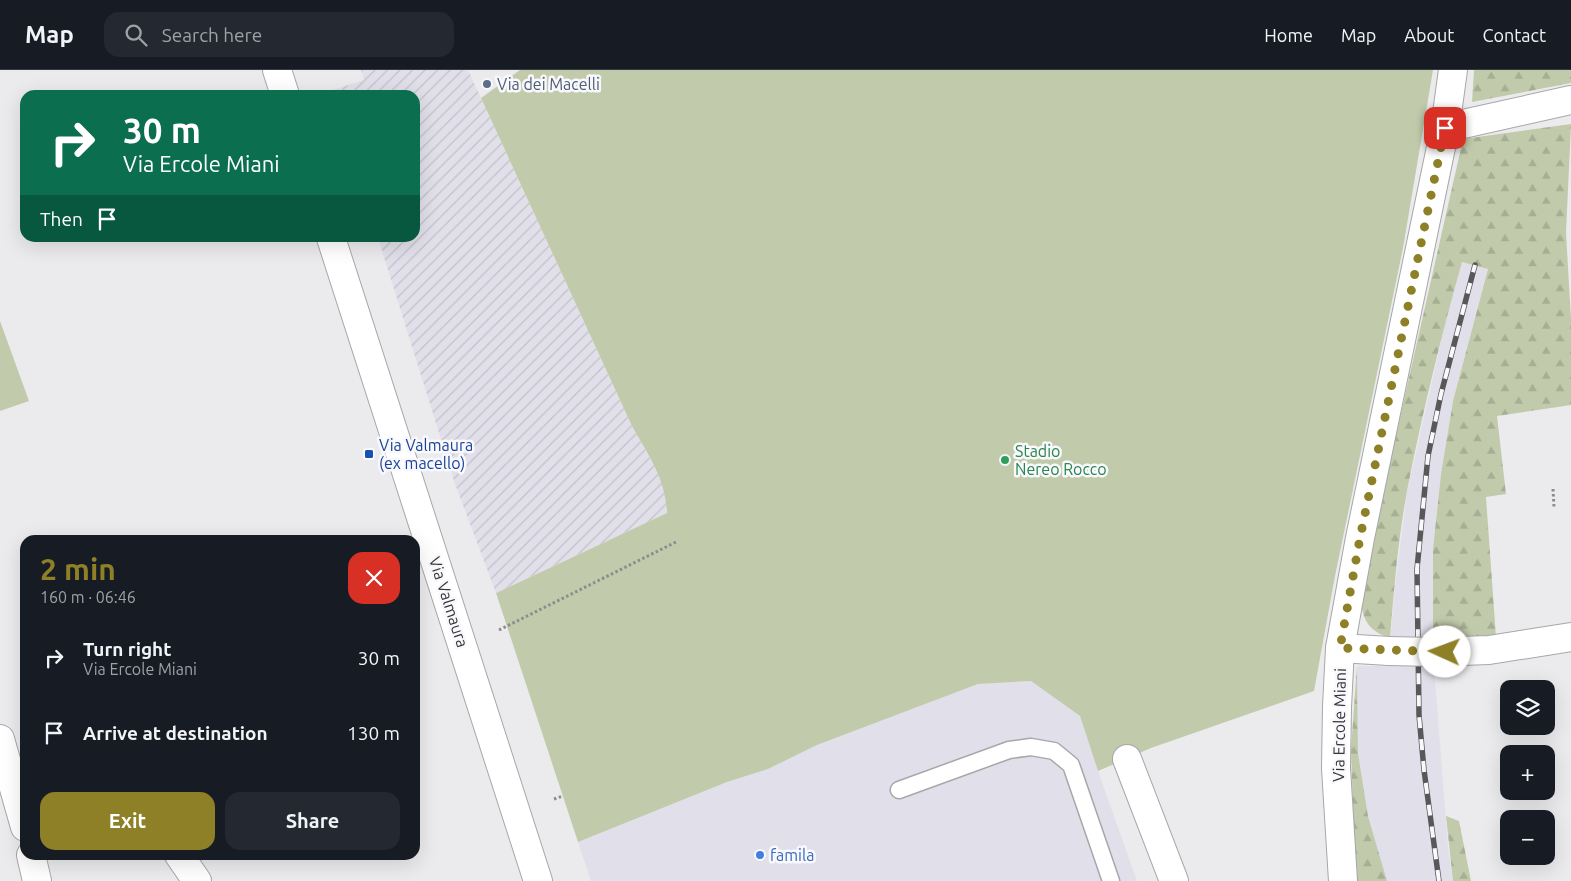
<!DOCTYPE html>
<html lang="en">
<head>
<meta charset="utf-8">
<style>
	body { margin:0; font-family:Ubuntu,sans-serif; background:#242831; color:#f1f3f6; height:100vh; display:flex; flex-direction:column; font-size:19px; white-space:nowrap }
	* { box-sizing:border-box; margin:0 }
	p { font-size:16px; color:#9ea1a6 }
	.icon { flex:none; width:28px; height:28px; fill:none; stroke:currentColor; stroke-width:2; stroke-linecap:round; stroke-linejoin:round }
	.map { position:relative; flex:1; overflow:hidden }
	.panel { position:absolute; left:20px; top:465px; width:400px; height:325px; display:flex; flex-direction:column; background:#171b24; border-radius:15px; box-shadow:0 5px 20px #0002 }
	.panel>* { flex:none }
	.top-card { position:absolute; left:20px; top:20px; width:400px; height:152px; border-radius:15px; box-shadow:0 5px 20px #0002; background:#0b6e4f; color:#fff; overflow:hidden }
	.fabs { position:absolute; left:1500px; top:610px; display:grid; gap:10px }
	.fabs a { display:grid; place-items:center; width:55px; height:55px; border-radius:10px; background:#171b24; box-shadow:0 5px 20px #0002; font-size:25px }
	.pin { position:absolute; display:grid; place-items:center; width:42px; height:42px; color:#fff; margin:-21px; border-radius:10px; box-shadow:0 2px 8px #0006 }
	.me { position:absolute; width:55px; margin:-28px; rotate:272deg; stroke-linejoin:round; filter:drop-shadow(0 0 4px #0008) }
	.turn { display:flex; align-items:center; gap:18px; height:105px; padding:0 20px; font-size:22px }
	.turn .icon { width:65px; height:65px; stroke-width:2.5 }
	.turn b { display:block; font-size:35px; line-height:42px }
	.then { display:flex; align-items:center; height:48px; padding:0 20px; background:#0003; gap:10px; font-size:19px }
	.round { display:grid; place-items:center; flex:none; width:52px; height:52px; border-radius:15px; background:#242831 }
	.overview { display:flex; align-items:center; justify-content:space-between; height:85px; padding:0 20px }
	h1 { font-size:30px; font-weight:700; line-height:38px; color:#8d8027 }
	.cta { display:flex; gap:10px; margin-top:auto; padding:10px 20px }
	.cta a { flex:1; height:58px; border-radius:15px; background:#8d8027; color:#fff; font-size:20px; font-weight:700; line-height:58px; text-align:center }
	.cta a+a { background:#242831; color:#f1f3f6 }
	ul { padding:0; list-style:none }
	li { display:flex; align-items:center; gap:15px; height:75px; padding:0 20px }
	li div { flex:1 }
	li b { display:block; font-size:19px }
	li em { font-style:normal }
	header { display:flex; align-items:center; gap:30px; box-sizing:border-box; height:70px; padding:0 25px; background:#171b24; border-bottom:1px solid #363941 }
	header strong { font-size:24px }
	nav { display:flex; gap:28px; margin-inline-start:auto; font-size:18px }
	.search { width:350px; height:45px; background:#242831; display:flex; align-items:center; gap:12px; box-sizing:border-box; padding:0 18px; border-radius:15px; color:#9ea1a6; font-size:19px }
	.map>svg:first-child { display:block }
</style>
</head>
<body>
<header>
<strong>Map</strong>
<div class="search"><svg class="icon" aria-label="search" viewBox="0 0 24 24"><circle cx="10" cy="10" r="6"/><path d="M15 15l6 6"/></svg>Search here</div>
<nav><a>Home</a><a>Map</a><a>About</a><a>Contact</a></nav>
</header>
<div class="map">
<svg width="1571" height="811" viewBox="0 0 1571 811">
	<defs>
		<pattern id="industrial-furrows" width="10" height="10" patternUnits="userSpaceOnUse" patternTransform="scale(1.25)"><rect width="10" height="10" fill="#e1e0ea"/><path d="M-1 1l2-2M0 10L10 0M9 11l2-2" fill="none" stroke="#c2c1c9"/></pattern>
		<pattern id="forest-firs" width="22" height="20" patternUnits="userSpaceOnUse" patternTransform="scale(1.25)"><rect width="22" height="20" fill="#c1cbab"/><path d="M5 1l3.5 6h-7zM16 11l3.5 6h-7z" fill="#a6af94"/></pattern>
	</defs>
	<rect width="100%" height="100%" fill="#ebebee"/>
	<g fill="#e1e0ea">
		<polygon points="1462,192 1488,198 1453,331 1441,404 1433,479 1434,596 1448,777 1453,811 1387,811 1368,746 1358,683 1357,596 1388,596 1395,516 1407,422 1445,254"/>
		<polygon points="1031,611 1080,646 1098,701 1137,811 591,811 578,772 727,712 768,699 817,675 978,614"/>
	</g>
	<polygon fill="url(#industrial-furrows)" points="361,0 468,0 632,356 660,406 666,427 667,443 496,523 455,414 378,168 415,168 415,25 330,25 329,21 364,10"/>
	<g fill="#c1cbab">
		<path d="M520,0H1433L1403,178L1335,506L1314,621L1151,678L1098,701L1080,646L1031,611L978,614L817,675L768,699L727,712L578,772L496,523L667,443C665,407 649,387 632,356L481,28Z"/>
		<polygon points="0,251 29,331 0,341"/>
	</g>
	<g fill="url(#forest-firs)">
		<polygon points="1474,0 1571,0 1571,13 1472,32"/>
		<path d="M1571,54L1566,163L1571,249V335L1497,346L1506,424L1486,427L1496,567L1433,568V479L1441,404L1453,331L1488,199L1462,192C1441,267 1422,344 1407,421C1398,470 1394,519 1390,568C1370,561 1364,553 1361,533L1387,405L1463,69Z"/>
		<polygon points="1357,596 1358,683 1368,746 1387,811 1357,811 1353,742 1351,679"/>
		<polygon points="1446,746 1459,751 1471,811 1453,811"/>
	</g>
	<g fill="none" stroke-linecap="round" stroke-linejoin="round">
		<g stroke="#a7a7aa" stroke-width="19">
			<polyline id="lane" points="899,720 1009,680 1031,677 1054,681 1071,695 1111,811"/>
		</g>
		<g stroke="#a7a7aa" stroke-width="30">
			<g id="street">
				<polyline points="1445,58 1571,30"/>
				<polyline points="1340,578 1389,581"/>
				<polyline points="1434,582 1489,580 1571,567"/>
				<polyline points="1127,689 1174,811"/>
				<polyline points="179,785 197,811"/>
			</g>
		</g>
		<g stroke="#a7a7aa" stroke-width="30">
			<g id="secondary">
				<polyline points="0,669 25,757"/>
				<polyline points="31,785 37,811"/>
				<polyline points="1343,811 1336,698 1337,637 1340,578 1360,468 1445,58 1453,0"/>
			</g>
		</g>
		<g stroke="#a7a7aa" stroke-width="30">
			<g id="primary">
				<polyline points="277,0 285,25"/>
				<polyline points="331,168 538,811"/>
			</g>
		</g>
		<g stroke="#8c8c8e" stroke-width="3" stroke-dasharray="2.5 2.5" stroke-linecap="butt">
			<polyline points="1553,419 1554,437"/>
			<polyline points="499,560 678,471"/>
			<polyline points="554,729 563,726"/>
		</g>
		<use href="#lane" stroke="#fff" stroke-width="16"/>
		<use href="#street" stroke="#fff" stroke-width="28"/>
		<use href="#secondary" stroke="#fff" stroke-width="28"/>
		<use href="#primary" stroke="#fff" stroke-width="28"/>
		<g stroke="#585859" stroke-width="5.5">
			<polyline id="rail" points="1439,811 1424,700 1419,645 1417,499 1428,386 1441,324 1475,195"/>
		</g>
		<use href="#rail" stroke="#f9f8fc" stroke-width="4" stroke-dasharray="11" stroke-linecap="butt"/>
		<g stroke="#a7a7aa" stroke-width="30" stroke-linecap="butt">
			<polyline id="street-bridge" points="1389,581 1434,582"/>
		</g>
		<use href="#street-bridge" stroke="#fff" stroke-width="28"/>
	</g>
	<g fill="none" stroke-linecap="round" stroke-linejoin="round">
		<polyline stroke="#8d8027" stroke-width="9" stroke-dasharray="0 16.2" points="1445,582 1340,578 1360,468 1445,58"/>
	</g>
	<circle fill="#5c6f8a" stroke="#f9f8fc" stroke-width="2" cx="487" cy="14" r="5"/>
	<rect fill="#1a4fb4" stroke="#f9f8fc" stroke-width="2" x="364" y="379" width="10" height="10" rx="2.5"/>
	<circle fill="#2e9e5b" stroke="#f9f8fc" stroke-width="2" cx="1005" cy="390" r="5"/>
	<circle fill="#3f7fe0" stroke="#f9f8fc" stroke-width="2" cx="760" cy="785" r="5"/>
	<g text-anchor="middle" stroke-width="5" stroke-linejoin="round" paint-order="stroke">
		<g font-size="16" fill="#4e5e75" stroke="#f9f8fc" text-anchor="start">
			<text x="497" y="20">Via dei Macelli</text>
		</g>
		<g font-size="16" fill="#164399" stroke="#f9f8fc" text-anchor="start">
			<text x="379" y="381">Via Valmaura<tspan x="379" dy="18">(ex macello)</tspan></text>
		</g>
		<g font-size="16" fill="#27864d" stroke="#f9f8fc" text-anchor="start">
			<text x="1015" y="387">Stadio<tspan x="1015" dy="18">Nereo Rocco</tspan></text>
		</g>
		<g font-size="16" fill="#353536" stroke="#f9f8fc">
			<text transform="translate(449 532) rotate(72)" y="6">Via Valmaura</text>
			<text transform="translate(1339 655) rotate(-89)" y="6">Via Ercole Miani</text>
		</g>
		<g font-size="16" fill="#366cbe" stroke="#f9f8fc" text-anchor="start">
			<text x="770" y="791">famila</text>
		</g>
	</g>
</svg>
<div class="fabs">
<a><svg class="icon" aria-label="layers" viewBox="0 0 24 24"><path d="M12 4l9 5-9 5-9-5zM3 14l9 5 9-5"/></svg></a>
<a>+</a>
<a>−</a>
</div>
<div class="pin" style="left:1445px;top:58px;background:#d93025"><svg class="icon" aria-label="arrive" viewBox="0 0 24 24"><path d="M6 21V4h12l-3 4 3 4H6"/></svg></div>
<svg class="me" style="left:1445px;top:582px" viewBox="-20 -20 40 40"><circle r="19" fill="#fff"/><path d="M0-13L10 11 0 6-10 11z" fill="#8d8027"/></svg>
<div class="top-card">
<div class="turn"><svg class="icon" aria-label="right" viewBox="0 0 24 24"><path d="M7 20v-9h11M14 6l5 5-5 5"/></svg><div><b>30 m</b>Via Ercole Miani</div></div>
<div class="then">Then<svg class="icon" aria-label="arrive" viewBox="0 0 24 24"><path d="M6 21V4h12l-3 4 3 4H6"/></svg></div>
</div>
<section class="panel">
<div class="overview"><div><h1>2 min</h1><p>160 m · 06:46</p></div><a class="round" style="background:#d93025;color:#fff"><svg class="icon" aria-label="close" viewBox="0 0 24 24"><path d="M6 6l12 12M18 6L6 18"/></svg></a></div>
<ul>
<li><svg class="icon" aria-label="right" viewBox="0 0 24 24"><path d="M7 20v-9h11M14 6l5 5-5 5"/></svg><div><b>Turn right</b><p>Via Ercole Miani</p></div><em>30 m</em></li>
<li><svg class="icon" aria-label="arrive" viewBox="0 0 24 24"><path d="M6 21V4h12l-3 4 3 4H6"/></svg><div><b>Arrive at destination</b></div><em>130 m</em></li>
</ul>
<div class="cta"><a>Exit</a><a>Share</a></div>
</section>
</div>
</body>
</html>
